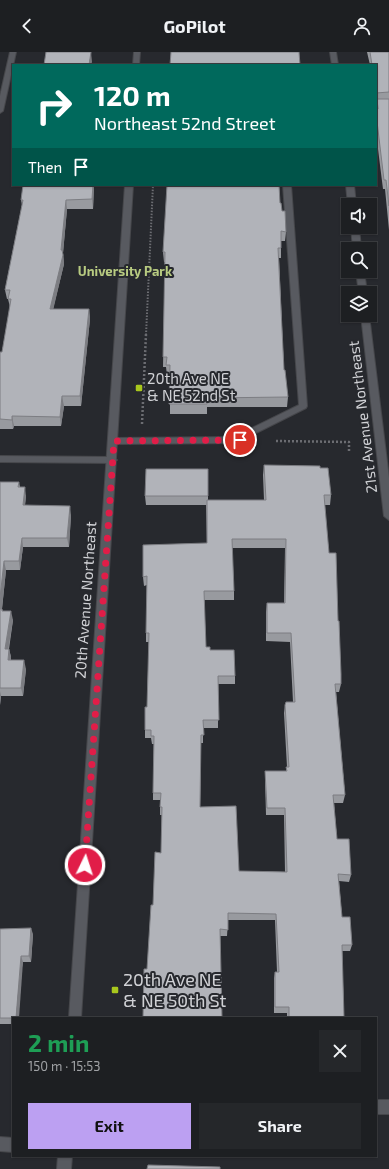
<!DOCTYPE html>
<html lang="en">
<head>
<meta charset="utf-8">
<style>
	body { margin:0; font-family:"Exo 2",sans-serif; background:#25272a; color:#f1f3f6; height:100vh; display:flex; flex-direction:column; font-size:15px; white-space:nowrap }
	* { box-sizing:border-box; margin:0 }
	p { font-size:13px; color:#a0a2a5 }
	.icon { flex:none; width:22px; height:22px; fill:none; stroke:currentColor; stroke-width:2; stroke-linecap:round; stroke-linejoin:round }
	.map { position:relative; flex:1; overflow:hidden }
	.panel { position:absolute; left:12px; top:965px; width:365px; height:140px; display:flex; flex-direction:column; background:#1d1f22; border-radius:0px; box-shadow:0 1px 3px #0004,0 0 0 1px #3b3d40 }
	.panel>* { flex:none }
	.hud { position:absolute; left:12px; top:12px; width:365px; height:122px; border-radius:0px; box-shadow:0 1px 3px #0004,0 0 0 1px #3b3d40; background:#00695c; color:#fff; overflow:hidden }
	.fabs { position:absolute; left:341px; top:146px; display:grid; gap:8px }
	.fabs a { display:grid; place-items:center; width:36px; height:36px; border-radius:0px; background:#1d1f22; box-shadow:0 1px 3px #0004,0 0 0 1px #3b3d40; font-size:20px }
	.pin { position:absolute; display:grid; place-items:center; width:34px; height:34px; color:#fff; margin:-17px; border:2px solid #fff; border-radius:50%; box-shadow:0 1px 4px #0007 }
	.me { position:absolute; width:44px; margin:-22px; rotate:4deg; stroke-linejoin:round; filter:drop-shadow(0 0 3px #0008) }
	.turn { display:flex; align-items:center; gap:14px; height:84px; padding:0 16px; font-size:18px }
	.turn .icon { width:52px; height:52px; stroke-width:2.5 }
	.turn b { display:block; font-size:28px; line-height:34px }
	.then { display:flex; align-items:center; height:38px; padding:0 16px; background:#0003; gap:8px; font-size:15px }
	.round { display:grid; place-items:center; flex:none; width:42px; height:42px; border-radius:0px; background:#25272a }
	.head { display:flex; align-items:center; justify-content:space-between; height:68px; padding:0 16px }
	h1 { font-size:24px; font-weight:700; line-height:30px; color:#1e9e55 }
	.primary-button { display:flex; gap:8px; margin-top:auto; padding:8px 16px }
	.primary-button a { flex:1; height:46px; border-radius:0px; background:#bca0f2; color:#111; font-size:16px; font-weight:700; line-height:46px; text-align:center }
	.primary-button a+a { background:#25272a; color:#f1f3f6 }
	header { display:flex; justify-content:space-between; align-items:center; height:52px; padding:0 16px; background:#1d1f22; font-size:18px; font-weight:700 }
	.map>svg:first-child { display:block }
</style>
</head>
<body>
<header><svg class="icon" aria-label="back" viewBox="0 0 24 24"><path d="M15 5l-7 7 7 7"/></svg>GoPilot<svg class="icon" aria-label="person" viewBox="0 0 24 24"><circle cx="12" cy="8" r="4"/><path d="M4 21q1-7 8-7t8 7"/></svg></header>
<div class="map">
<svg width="389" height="1117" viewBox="0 0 389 1117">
	<rect width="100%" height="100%" fill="#27292e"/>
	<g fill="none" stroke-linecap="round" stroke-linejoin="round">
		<g stroke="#46474b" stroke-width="2">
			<polygon id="lane" points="283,133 291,133 307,354 306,356 256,381 240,391 237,390 236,388 237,386 250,377 299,353"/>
		</g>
		<g stroke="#46474b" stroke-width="2">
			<g id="street">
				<polygon points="10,0 16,0 3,59 0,61 0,44"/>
				<polygon points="330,0 336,0 338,13 332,13"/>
				<polygon points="346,133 354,133 356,153 348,153"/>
				<polygon points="351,175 359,175 361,197 353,197"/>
				<polygon points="356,219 364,219 367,241 359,241"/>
				<polygon points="361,263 369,263 389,426 389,468 384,464"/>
				<polygon points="240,385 244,388 240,391 113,392 109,389 113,386"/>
				<polygon points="0,404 112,405 117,408 112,411 0,410"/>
				<rect x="376" y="1048" width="13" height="14"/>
			</g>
		</g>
		<g stroke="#46474b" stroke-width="2">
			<g id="secondary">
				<polygon points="134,0 140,0 139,13 133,13"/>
				<polygon points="125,133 133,133 81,966 69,966"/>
				<polygon points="0,1085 13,1086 13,1100 0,1099"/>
				<polygon points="58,1104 72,1104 71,1117 57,1117"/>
			</g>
		</g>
		<polyline stroke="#6c6d72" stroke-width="2" stroke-dasharray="1.5 1.5" stroke-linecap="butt" points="146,283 153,133"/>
		<g stroke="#6c6d72" stroke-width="2.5" stroke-dasharray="2 2" stroke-linecap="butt">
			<polyline points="142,372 146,282"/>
			<polyline points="276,389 349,390 349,400"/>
		</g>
		<use href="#lane" fill="#585a60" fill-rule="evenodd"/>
		<use href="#street" fill="#585a60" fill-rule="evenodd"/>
		<use href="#secondary" fill="#585a60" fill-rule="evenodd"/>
	</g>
	<g fill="#989a9f" fill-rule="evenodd">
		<polygon points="367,0 389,0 389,178 385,137 383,137 376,81 376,13 370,13"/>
		<polygon points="94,133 93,157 67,157 63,201 64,212 53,257 89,257 90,267 81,354 64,354 61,374 14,374 13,377 0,377 0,300 2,300 10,255 8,247 7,247 5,238 22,153 21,148"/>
		<polygon points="280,151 286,180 285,189 281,189 281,206 279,206 284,318 288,345 287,355 207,355 207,362 170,362 170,323 167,323 166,315 163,315 165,210 164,210 163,200"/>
		<path d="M264,413L320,416L331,443L330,453H324L329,501L338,569L341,632L339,640H336L345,743L343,751H334L337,787L351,823L349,830L339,829L342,865L352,893L350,899H342L344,966H287V961H274V926L275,920H277L275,868H228L227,884H220L147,917L153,853L161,801L162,763H160V748H153V741L154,692H152L151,686H145V678L147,655L149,590H146V581L147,533L144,534L143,525L207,491L206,453H146L145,444L208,417V448H264L263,423ZM232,496H285L284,551H267L266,560V589L290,590L293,650L285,653L284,661L287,715H286V719H265V727L266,763H284L285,820L239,819L200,755L201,691H203V676H218V632H235V624L210,598L206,595L204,548H234V539Z"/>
		<polygon points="0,430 19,430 20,435 26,444 25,453 71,463 69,495 23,495 20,518 6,518 2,557 3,559 13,568 9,597 11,605 11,608 26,617 23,644 1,644 0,653"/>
		<polygon points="0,877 33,882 31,910 23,910 13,966 13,972 0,972"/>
	</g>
	<g fill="#7c7d82">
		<polygon points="91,0 92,10 91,13 89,13"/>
		<polygon points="93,133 94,133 93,157 92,147"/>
		<polygon points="66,148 67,157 63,201 64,212 51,267 50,257 61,198"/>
		<polygon points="89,257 90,267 81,354 80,344"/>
		<polygon points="62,344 64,354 61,374 60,365"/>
		<polygon points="12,364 14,374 13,377 12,368"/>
		<polygon points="25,435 26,444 24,462 23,453"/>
		<polygon points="70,454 71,463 69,495 67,486"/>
		<polygon points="22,486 23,495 20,518 19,509"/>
		<polygon points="4,509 6,518 1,566 0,562 0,546"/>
		<polygon points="11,559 13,568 7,605 5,597"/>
		<polygon points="9,597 11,605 10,616 8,608"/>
		<polygon points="24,608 26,617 23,644 21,636"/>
		<polygon points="0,639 1,644 0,653"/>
		<polygon points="31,876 33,882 31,910 29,904"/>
		<polygon points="21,904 23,910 19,966 16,966"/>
	</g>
	<g fill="#b1b3b9" stroke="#7c7d82" fill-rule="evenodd">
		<polygon points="46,0 91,0 89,13 44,13"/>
		<polygon points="171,0 299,0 300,13 170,13"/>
		<polygon points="370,0 389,0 389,40 376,41 376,13 372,13"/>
		<polygon points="377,47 389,47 389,154 386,128 384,128 376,61 376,57 378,57"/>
		<polygon points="23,133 93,133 92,147 66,148 61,198 62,198 63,203 50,257 89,257 80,344 62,344 60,365 12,364 12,368 0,367 0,300 2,300 11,247 8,247 10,238 5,238 23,148 21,148"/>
		<polygon points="167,133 279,133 280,151 281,151 282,159 285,159 286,180 281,179 281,196 278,196 284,318 285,318 288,345 207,346 207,352 169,352 170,313 166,313 167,305 163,305 165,200 163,200"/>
		<path d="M264,413L320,414V416H328L331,443H324L329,501H336L338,569H339L341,622V632H335L345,743H333L337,787H349L351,823L338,822L342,865H350L352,893H342L344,966H289V955H275V920H279L276,862L228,861V878L220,877L222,966H143L144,917H147L151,853H153L155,800L161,801L162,755H160L161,741H153L154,684H151V678H145V655H147L149,581H146L147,524L143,525V493L207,491V448H266ZM232,487H286L285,551H267V581H291L295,650H286L285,653L289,715H286L287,719H265L267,756H285L287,820L239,819L236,754L200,755L201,683H204L203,668H219L218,624H235L234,598H210V595H206L204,539H234Z"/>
		<polygon points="146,417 208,417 208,444 145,444"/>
		<polygon points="0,430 19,430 18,435 25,435 23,453 70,454 67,486 22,486 19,509 4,509 0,546"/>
		<polygon points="0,557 2,557 2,559 11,559 5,597 9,597 8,608 24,608 21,636 0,636"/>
		<polygon points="31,876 29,904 21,904 16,966 0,966 0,877"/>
		<polygon points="148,1113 220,1115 220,1117 147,1117"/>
	</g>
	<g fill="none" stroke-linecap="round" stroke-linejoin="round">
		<polyline stroke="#e11d48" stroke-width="7" stroke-dasharray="0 12.6" points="85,813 114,389 240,388"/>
	</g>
	<g fill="#a8c71d" stroke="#27292e" stroke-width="1.5">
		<rect x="135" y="332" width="8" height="8" rx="2"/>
		<rect x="111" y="934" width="8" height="8" rx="2"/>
	</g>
	<g text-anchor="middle" stroke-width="4" stroke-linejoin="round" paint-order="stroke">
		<g font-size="13" font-weight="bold" fill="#b8cb81" stroke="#27292e">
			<text x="125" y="224">University Park</text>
		</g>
		<g font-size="15" fill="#d0d1d5" stroke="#27292e" text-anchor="start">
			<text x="147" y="332">20th Ave NE<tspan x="147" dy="17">&amp; NE 52nd St</tspan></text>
		</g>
		<g font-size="15" fill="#d0d1d5" stroke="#27292e">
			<text transform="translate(363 365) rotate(-97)" y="5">21st Avenue Northeast</text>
			<text transform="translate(86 548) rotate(-86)" y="5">20th Avenue Northeast</text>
		</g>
		<g font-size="18" fill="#d0d1d5" stroke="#27292e" text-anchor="start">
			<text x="123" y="934">20th Ave NE<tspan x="123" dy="21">&amp; NE 50th St</tspan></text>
		</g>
	</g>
</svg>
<div class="fabs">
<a><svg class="icon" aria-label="sound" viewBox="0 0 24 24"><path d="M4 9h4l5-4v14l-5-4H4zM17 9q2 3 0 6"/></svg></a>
<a><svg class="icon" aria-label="search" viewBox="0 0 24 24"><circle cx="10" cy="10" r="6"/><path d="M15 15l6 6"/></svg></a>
<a><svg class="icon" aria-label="layers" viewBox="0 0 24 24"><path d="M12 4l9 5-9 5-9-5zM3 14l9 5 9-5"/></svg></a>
</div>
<div class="pin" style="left:240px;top:388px;background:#d93025"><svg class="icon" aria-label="arrive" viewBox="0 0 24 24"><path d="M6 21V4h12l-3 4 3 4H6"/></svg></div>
<svg class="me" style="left:85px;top:813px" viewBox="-20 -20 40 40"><circle r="17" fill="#e11d48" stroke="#fff" stroke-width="3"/><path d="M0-11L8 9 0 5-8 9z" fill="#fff"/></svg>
<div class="hud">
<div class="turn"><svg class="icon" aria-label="right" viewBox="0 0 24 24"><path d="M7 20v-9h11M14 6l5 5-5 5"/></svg><div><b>120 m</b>Northeast 52nd Street</div></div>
<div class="then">Then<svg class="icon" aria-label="arrive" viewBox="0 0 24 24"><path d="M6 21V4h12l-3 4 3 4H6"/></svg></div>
</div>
<section class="panel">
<div class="head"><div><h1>2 min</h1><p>150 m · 15:53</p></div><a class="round"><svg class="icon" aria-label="close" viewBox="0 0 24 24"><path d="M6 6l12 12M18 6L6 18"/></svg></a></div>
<div class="primary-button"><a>Exit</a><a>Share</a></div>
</section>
</div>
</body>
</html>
